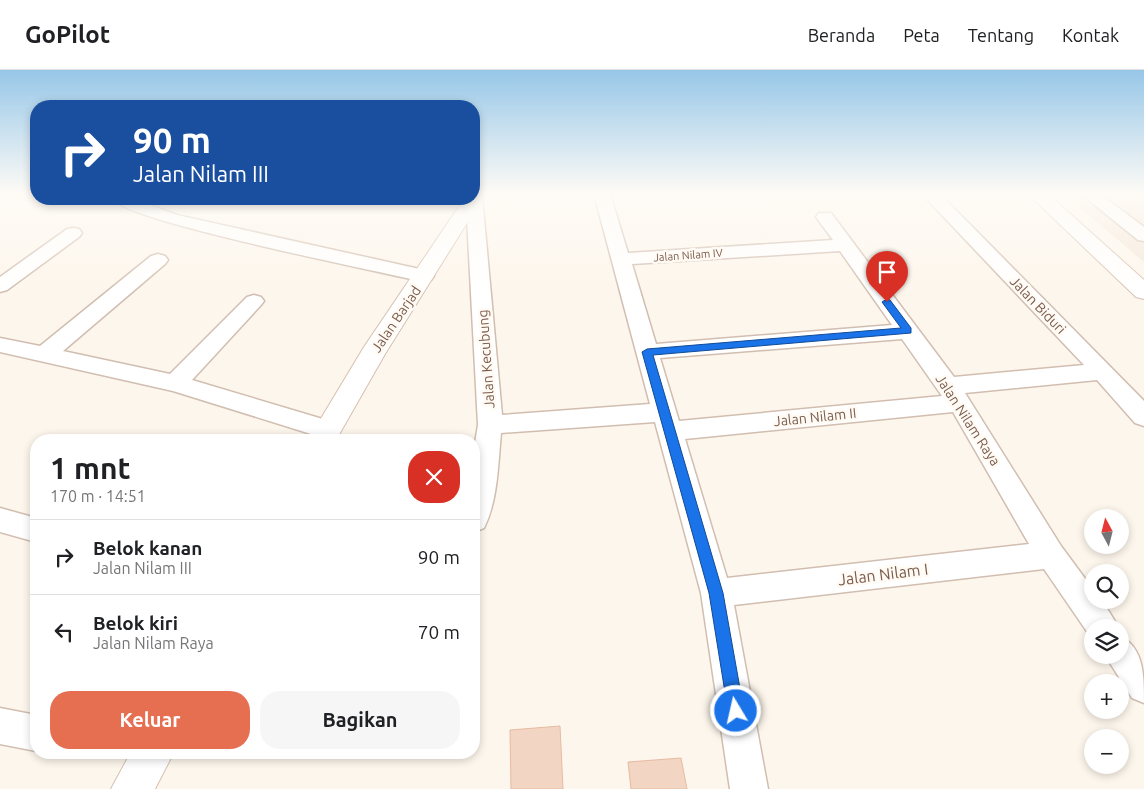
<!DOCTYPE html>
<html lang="id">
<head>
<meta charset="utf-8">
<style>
	body { margin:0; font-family:Ubuntu,sans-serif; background:#f6f6f6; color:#202124; height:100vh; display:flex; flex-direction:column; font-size:19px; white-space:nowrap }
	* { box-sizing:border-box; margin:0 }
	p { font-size:16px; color:#757577 }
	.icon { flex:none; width:28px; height:28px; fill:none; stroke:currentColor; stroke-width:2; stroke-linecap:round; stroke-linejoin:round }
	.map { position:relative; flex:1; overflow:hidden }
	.panel { position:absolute; left:30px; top:364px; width:450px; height:325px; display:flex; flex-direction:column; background:#fff; border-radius:20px; box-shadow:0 2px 8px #0003 }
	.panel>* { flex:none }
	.hud { position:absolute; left:30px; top:30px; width:450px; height:105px; border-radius:20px; box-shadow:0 2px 8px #0003; background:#1a4fa0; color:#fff; overflow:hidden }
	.needle { width:32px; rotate:353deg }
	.tools { position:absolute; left:1084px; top:439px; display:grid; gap:10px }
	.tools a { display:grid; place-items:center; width:45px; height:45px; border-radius:50%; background:#fff; box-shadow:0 2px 8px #0003; font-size:25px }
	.pin { position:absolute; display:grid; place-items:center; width:42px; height:42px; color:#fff; margin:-51px -21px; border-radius:50% 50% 50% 0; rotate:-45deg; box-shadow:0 0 5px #0007 }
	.pin .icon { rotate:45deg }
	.me { position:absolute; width:55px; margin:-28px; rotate:351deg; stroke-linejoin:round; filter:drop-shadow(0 0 4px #0008) }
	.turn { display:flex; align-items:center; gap:18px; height:105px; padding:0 20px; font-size:22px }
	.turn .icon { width:65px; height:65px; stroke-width:2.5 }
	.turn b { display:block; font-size:35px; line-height:42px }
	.round { display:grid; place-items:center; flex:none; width:52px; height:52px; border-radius:20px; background:#f6f6f6 }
	.overview { display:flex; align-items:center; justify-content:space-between; height:85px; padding:0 20px }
	h1 { font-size:30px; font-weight:700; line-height:38px }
	.action { display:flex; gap:10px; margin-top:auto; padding:10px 20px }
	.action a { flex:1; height:58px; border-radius:20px; background:#e76f51; color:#fff; font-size:20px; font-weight:700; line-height:58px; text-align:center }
	.action a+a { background:#f6f6f6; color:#202124 }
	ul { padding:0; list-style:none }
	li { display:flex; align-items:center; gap:15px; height:75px; padding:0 20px; border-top:1px solid #e0e0e0 }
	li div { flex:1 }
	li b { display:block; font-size:19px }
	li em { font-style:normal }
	header { display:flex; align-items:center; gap:30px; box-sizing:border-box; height:70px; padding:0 25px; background:#fff; border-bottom:1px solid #e0e0e0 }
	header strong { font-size:24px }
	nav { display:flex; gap:28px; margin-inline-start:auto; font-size:18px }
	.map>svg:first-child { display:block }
</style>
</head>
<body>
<header>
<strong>GoPilot</strong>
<nav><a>Beranda</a><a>Peta</a><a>Tentang</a><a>Kontak</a></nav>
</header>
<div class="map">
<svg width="1144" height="719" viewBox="0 0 1144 719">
	<rect width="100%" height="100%" fill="#fdf6ec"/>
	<polygon fill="#f5e8da" points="1063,124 1144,124 1144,192 1123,174"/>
	<g fill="#f3d5c3" stroke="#e6bba3">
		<polygon points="560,656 563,719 511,719 510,660"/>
		<polygon points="681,688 687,719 631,719 628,692"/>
	</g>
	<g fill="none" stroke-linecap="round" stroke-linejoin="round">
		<g stroke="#d1beb0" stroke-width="3">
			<g id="street">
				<path d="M474,124L482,126L502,345L650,334L594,124H610L628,183L833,170L816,147L819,143H831L954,307L1084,295L922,124H940L1144,331V356L1135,353L1097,310L965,323L1061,476L1092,518V530H1102L1119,558H1092V569L1044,499L734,535L768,719H730L701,523L655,352L501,363C498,394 498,430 484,458L474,462V379L478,355L466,129H474ZM840,181L892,255L656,274L632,194ZM902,269L942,326L679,351L660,288ZM953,342L1029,474L727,508L685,369Z"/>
				<polygon points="1081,124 1100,124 1144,157 1144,171 1138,170"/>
				<path d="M113,129H134L177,145L424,200L431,202L434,206L431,210L424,212C383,202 125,151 113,129Z"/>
				<polygon points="73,158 79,159 82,163 79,167 7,220 0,222 0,207 67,159"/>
				<polygon points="158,184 165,186 168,190 165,194 63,281 170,304 247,227 254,225 261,227 264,231 261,235 192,310 336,353 340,360 336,367 327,369 173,321 0,282 0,268 40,276 151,186"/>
				<polygon points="0,438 36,448 36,472 0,462"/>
				<path d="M1120,566C1144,578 1144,605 1144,633L1132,628L1105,585H1120Z"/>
				<polygon points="0,638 36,645 36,681 0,674"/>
			</g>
		</g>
		<g stroke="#d6c0b0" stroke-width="2">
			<g id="secondary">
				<polygon points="474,124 480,125 482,129 385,284 336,370 308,370 364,277 464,129 474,129"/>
				<polygon points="1028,124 1048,124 1144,210 1144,229 1136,227"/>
				<polygon points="131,682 174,682 155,719 111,719"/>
			</g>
		</g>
		<use href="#street" fill="#fff" fill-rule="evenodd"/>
		<use href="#secondary" fill="#fff" fill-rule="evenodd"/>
	</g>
	<linearGradient id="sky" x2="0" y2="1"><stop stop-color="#97c7e8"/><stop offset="0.55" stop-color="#fefbf6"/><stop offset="1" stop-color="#fefbf6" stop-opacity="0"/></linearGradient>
	<rect width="1144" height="225" fill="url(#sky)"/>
	<polygon fill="#1a73e8" stroke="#114b97" points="887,229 890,230 911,258 911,263 653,285 723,523 744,641 741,646 736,649 730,646 728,641 709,523 642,282 647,279 901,258 882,232"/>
	<g text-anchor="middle" stroke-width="5" stroke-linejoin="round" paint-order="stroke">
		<g font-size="11" fill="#7a5c4d" stroke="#fffaf3">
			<text transform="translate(688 185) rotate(-4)" y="4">Jalan Nilam IV</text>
		</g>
		<g font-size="14" fill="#7a5c4d" stroke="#fffaf3">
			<text transform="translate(1038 235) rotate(46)" y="5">Jalan Biduri</text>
			<text transform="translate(396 249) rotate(-56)" y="5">Jalan Barjad</text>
			<text transform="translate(486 289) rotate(-94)" y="5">Jalan Kecubung</text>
			<text transform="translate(815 347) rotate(-6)" y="5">Jalan Nilam II</text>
			<text transform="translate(968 350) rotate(57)" y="5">Jalan Nilam Raya</text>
		</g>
		<g font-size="16" fill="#7a5c4d" stroke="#fffaf3">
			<text transform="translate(883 504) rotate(-7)" y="6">Jalan Nilam I</text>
		</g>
	</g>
</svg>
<div class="tools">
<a><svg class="needle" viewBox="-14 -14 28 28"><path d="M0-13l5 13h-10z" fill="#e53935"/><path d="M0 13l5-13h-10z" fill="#757577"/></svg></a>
<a><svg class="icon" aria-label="search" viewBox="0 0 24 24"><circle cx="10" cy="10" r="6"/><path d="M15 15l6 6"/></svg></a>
<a><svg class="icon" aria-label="layers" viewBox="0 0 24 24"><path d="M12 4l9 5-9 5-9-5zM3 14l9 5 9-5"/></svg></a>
<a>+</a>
<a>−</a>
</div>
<div class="pin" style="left:887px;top:232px;background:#d93025"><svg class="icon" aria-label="arrive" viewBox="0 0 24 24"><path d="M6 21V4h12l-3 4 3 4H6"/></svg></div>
<svg class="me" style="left:736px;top:641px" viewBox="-20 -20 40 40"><circle r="17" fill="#1a73e8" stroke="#fff" stroke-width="3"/><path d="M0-11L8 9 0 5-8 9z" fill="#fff"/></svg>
<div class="hud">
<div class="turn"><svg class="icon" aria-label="right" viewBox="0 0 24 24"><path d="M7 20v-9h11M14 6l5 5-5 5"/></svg><div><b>90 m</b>Jalan Nilam III</div></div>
</div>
<section class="panel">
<div class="overview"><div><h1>1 mnt</h1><p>170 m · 14:51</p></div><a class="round" style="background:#d93025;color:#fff"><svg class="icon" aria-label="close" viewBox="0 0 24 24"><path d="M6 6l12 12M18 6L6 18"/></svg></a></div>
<ul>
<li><svg class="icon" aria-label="right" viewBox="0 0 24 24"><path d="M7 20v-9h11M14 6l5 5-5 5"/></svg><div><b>Belok kanan</b><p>Jalan Nilam III</p></div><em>90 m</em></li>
<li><svg class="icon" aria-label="left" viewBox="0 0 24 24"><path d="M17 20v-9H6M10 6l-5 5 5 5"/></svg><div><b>Belok kiri</b><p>Jalan Nilam Raya</p></div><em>70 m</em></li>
</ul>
<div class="action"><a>Keluar</a><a>Bagikan</a></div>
</section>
</div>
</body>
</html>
